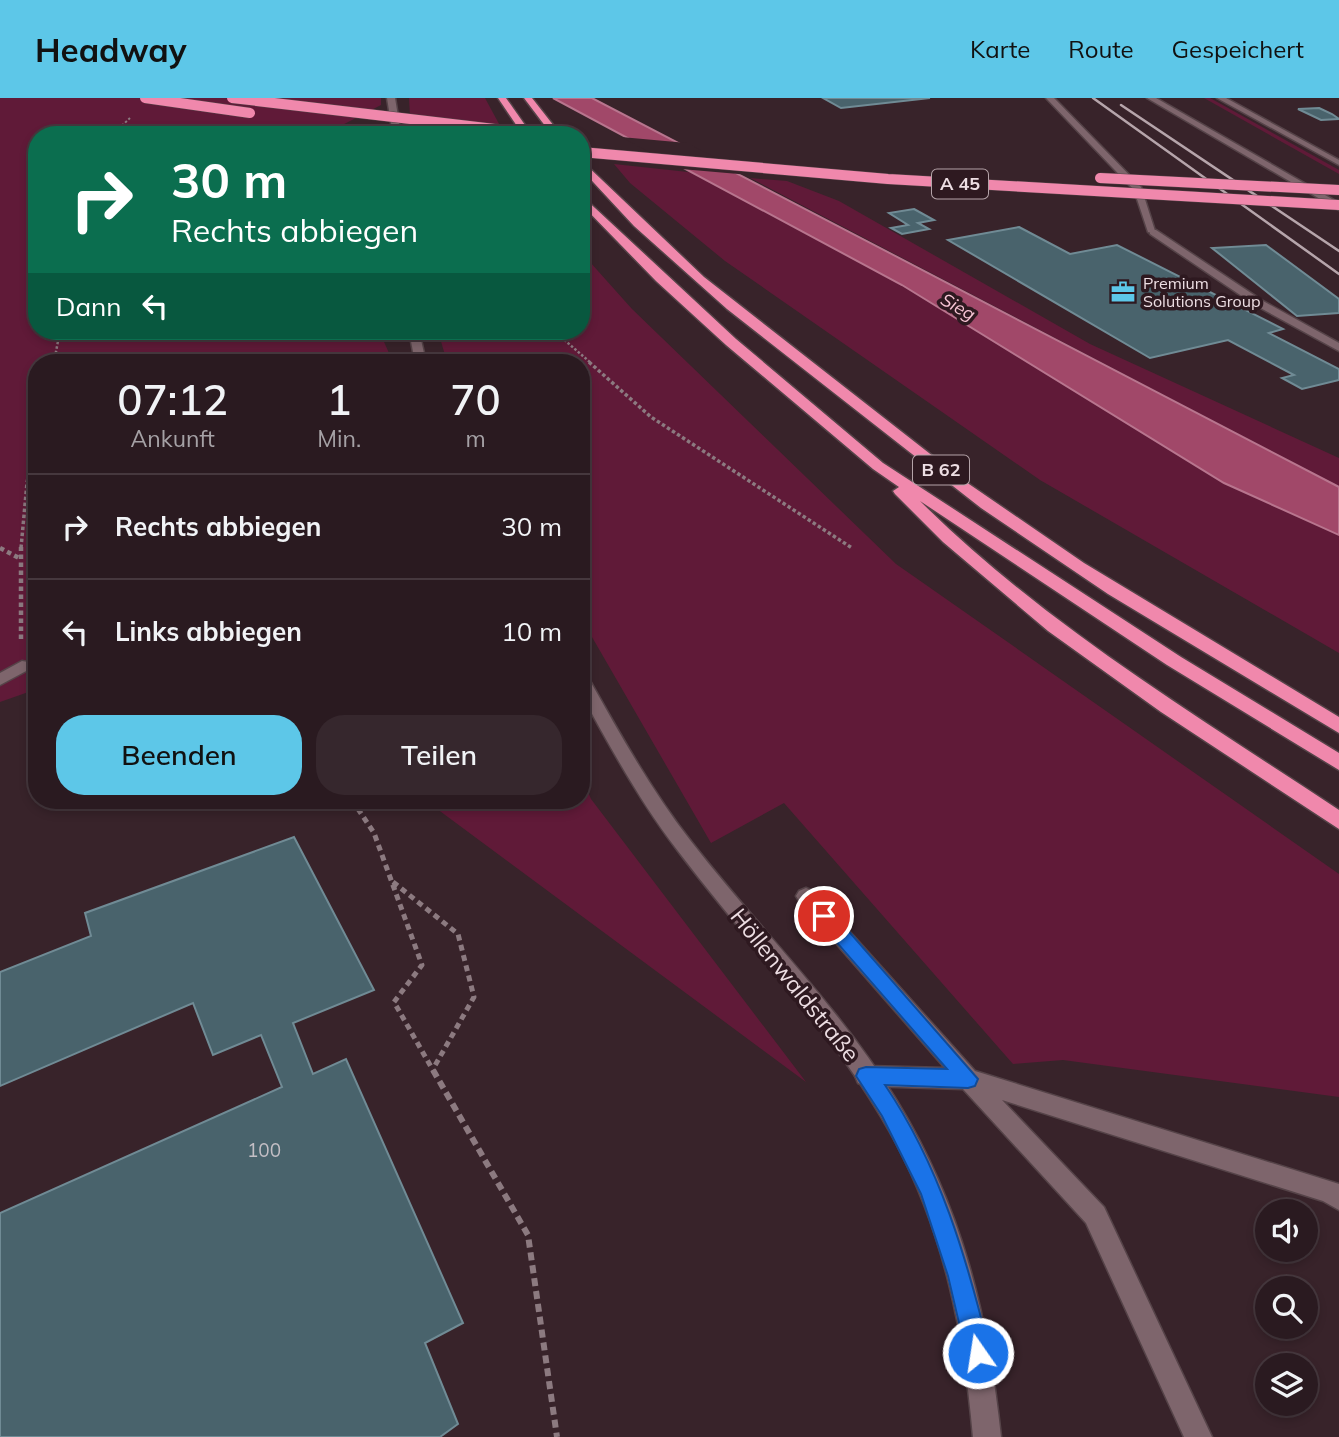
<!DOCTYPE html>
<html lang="de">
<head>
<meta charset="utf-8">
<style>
	body { margin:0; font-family:Mulish,sans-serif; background:#36272d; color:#f1f3f6; height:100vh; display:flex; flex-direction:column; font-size:26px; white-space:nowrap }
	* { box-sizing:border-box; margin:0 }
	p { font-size:23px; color:#a5a1a5 }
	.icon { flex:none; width:38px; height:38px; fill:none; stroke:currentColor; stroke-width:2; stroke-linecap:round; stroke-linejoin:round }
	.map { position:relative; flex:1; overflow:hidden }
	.side { position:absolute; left:28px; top:256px; width:562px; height:455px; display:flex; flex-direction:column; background:#2a1a20; border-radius:28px; box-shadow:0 4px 10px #0003,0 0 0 2px #46383e }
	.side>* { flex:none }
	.top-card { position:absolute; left:28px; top:28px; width:562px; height:214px; border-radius:28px; box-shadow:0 4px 10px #0003,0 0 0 2px #46383e; background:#0b6e4f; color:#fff; overflow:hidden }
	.tools { position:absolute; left:1255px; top:1101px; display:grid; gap:14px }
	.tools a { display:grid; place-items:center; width:63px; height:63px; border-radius:50%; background:#2a1a20; box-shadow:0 4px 10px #0003,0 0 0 2px #46383e; font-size:35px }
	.pin { position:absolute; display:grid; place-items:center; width:60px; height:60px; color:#fff; margin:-30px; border:4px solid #fff; border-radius:50%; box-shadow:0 2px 7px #0007 }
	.me { position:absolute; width:77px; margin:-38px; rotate:347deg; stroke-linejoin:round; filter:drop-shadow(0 0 5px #0008) }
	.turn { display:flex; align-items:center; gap:24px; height:147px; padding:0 28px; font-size:32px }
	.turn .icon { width:91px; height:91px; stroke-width:2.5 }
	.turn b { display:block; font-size:49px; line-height:60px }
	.then { display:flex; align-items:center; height:66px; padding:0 28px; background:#0003; gap:14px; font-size:26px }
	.eta { display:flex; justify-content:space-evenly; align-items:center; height:119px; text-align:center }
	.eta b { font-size:42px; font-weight:600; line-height:49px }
	.button { display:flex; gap:14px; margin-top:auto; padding:14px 28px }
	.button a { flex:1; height:80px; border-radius:28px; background:#5dc7e8; color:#111; font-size:28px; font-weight:600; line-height:80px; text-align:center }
	.button a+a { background:#36272d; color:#f1f3f6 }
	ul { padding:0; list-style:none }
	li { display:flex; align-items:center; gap:21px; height:105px; padding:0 28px; border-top:2px solid #46383e }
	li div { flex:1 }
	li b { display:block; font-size:26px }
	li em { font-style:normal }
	header { display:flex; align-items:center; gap:42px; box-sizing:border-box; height:98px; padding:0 35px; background:#5dc7e8; color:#111 }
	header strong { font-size:33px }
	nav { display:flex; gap:38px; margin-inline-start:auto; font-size:24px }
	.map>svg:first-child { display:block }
</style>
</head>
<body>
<header>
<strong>Headway</strong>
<nav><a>Karte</a><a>Route</a><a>Gespeichert</a></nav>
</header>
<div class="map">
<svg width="1339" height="1339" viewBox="0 0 1339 1339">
	<rect width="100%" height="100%" fill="#38232a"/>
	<g fill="#601a38">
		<polygon points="0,0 381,0 381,7 323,37 37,37 37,233 375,233 380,235 393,264 37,264 37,591 0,604"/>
		<polygon points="409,0 485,0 505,37 411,37"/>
		<polygon points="1204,0 1210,0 1339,72 1339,76"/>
		<polygon points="614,66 697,75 902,187 1224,385 1339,437 1339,555 1040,382 725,163 630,85"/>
		<polygon points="750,80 787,83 839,103 1090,246 1339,360 1339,389"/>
		<polygon points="581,154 632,211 896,466 1339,776 1339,999 1063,962 1013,966 784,705 711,745 581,520 581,264 447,264 438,233 581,233"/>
		<polygon points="581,678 591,701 806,984 425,702 581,702"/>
	</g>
	<polygon fill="#a14869" stroke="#b8758e" stroke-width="2" points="553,0 592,0 1339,389 1339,437 1224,385 902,187"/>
	<polygon fill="#38232a" points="621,39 687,45 750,77 681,71"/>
	<g fill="#49636c" stroke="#708b95" stroke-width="2">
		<polygon points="823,0 930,0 841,10"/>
		<polygon points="1319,10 1332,16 1339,21 1321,22 1298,11"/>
		<polygon points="914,111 934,122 918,125 929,131 902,136 891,130 908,127 889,115"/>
		<polygon points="1019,129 1070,156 1117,147 1283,231 1269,235 1339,271 1339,282 1302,291 1282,280 1294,277 1228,242 1150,260 948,142"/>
		<polygon points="1266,147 1339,201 1339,215 1297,218 1212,150"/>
		<polygon points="294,739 374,892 293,925 313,976 346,961 463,1225 425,1245 458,1326 440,1339 0,1339 0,1115 282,989 261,937 213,957 193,905 0,988 0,874 91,838 85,815"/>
	</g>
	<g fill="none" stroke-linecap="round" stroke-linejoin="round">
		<g stroke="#554348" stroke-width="3">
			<g id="lane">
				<polygon points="1147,0 1156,0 1339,105 1339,112"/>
				<polygon points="1150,132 1156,132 1263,203 1339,245 1339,253 1255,207 1150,136"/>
				<polygon points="22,563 28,564 30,568 28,572 0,587 0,575"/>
				<polygon points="806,790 813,793 975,973 1339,1086 1339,1112 1323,1103 1002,1002 1104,1109 1212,1339 1184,1339 1086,1125 963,991 866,988 858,985 855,978 858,971 866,968 945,970 799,803 796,798 799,793"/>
			</g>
		</g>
		<g stroke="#554348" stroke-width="3">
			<polygon id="street" points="1046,0 1054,0 1141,89 1156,136 1148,134 1134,92"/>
		</g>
		<g stroke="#554348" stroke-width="3">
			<g id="secondary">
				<polygon points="387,0 395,0 401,37 393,37"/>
				<polygon points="1217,0 1226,0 1339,62 1339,67"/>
				<polygon points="409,233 419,233 426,264 415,264"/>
				<path d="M581,576L589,581C620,636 651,692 690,742C758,830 839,908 897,1003C962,1109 988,1218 1001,1339H973C964,1236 945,1137 896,1045C838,937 751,850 678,753C640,704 611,650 581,596Z"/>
			</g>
		</g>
		<g stroke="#554348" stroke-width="3">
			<g id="highway">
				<polygon points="498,0 506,0 532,37 523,37"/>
				<polygon points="524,0 532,0 561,37 552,37"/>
				<polygon points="581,62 704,179 966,384 1084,465 1339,619 1339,635 1108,496 981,410 727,211 634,128 581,71"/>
				<path d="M581,97L736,241L883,365L1181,559L1339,655V672L1167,567L920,403C1044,526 1194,616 1339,712V731L1161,614L1048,533L943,444L895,396L893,393L899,389L873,371L726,247L656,183L581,106Z"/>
			</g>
		</g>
		<polyline stroke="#8c7a80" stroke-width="2" stroke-dasharray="2.5 2" stroke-linecap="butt" points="112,37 130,20"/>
		<g stroke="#8c7a80" stroke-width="2.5" stroke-dasharray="2.5 2" stroke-linecap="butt">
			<polyline points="554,233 591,265"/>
			<polyline points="54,264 60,233"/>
		</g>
		<g stroke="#8c7a80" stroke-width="3.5" stroke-dasharray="3.5 2.5" stroke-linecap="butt">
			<polyline points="589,264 651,319 852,450"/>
			<polyline points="21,450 27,385 37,333"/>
		</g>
		<g stroke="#8c7a80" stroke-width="4.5" stroke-dasharray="4.5 3.5" stroke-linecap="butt">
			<polyline points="0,450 19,460"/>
			<polyline points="21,541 21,449"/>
		</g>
		<g stroke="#8c7a80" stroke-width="5" stroke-dasharray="6 4.5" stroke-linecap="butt">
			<polyline points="352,702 374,735 422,867 394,904 434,974"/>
			<polyline points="393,784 458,836 474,899 433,971"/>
		</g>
		<polyline stroke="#8c7a80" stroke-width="6" stroke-dasharray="8 5" stroke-linecap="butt" points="433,972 528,1137 557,1339"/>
		<use href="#lane" fill="#7e656c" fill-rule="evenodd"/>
		<use href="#street" fill="#7e656c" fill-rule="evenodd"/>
		<use href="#secondary" fill="#7e656c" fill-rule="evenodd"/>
		<use href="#highway" fill="#f088ac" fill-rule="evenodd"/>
		<g stroke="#b6a5ab" stroke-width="2.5">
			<polyline points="1093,0 1339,176"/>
			<polyline points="1121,7 1339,153"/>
		</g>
		<g stroke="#554348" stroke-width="11" stroke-linecap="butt">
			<g id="highway-bridge">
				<polyline points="145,0 250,15"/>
				<polyline points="232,0 546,37"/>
				<polyline points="581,54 888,81 1339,107"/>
				<polyline points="1100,80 1339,92"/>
			</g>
		</g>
		<use href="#highway-bridge" stroke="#f088ac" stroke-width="10"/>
	</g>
	<path fill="#1a73e8" stroke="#114b97" stroke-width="2" d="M824,811L831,813L978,981L975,988L968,990L885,987C940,1068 967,1161 990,1255L987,1264L978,1268L970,1264L966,1255L948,1178L921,1096L882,1018L856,978L859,971L866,969L947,971L818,823L815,818Z"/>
	<defs>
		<g id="office-bare" transform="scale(1.89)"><path d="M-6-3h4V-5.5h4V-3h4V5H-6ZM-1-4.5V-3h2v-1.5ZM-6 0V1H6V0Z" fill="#5dc7e8" stroke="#2e1920" stroke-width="2.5" paint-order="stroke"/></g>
	</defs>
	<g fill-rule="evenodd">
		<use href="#office-bare" x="1123" y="194"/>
	</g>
	<g text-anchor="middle" stroke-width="7" stroke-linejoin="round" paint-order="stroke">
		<g font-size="16" fill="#eddee3" stroke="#2e1920" text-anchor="start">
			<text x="1143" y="191">Premium<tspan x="1143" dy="18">Solutions Group</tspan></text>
		</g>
		<g fill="#2e1920" stroke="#b4a3a8" stroke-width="2">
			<rect x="932" y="71.5" width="56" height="29" rx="5"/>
			<rect x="913" y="357.5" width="56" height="29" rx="5"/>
		</g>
		<g font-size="18" font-weight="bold" fill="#eddee3">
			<text x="960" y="92">A 45</text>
			<text x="941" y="378">B 62</text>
		</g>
		<g font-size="18" font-style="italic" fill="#f9c6d6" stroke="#2e1920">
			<text transform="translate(958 209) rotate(30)" y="6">Sieg</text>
		</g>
		<g font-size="19" fill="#c4bfc5">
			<text x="264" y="1059">100</text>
		</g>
		<g font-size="23" fill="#eddee3" stroke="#2e1920">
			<text transform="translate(795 887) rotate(51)" y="8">Höllenwaldstraße</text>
		</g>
	</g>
</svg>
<div class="tools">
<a><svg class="icon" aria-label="sound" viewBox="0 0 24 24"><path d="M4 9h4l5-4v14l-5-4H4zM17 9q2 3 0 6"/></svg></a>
<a><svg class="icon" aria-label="search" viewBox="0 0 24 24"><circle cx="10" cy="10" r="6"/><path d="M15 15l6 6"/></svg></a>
<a><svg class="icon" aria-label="layers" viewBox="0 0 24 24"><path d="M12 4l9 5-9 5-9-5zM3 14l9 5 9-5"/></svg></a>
</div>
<div class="pin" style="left:824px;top:818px;background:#d93025"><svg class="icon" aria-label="arrive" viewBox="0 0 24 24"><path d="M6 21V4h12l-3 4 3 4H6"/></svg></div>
<svg class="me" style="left:978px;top:1255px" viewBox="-20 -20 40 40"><circle r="17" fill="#1a73e8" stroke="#fff" stroke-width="3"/><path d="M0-11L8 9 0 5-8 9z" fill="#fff"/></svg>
<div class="top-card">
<div class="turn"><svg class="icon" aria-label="right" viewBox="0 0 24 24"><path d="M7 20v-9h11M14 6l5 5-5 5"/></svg><div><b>30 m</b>Rechts abbiegen</div></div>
<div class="then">Dann<svg class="icon" aria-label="left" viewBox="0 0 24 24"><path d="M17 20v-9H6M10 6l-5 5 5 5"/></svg></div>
</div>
<section class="side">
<div class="eta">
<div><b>07:12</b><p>Ankunft</p></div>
<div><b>1</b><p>Min.</p></div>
<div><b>70</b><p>m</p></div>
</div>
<ul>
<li><svg class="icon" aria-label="right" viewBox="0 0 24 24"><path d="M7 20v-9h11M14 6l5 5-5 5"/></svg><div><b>Rechts abbiegen</b></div><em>30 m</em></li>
<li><svg class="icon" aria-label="left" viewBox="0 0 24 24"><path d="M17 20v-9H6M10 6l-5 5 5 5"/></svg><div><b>Links abbiegen</b></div><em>10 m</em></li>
</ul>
<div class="button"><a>Beenden</a><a>Teilen</a></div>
</section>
</div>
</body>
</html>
